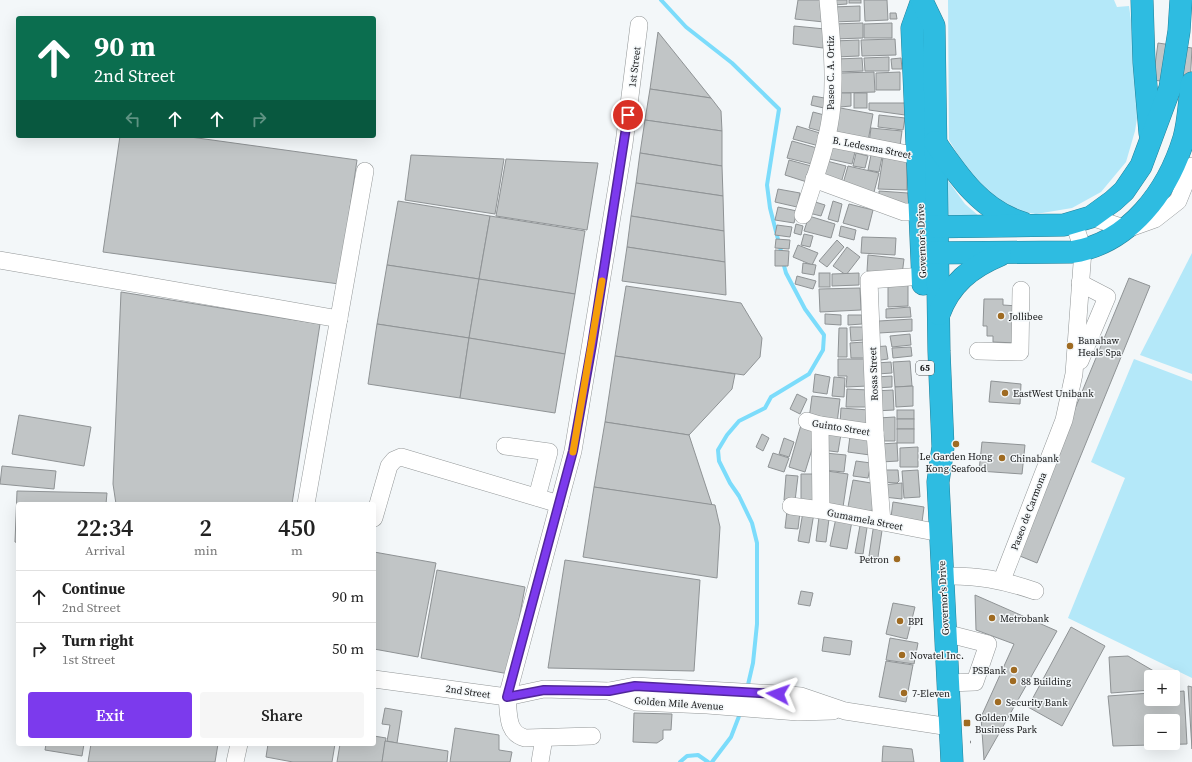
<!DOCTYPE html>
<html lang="en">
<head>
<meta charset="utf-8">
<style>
	body { margin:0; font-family:"Source Serif 4",serif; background:#f6f6f6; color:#222; height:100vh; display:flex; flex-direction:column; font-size:15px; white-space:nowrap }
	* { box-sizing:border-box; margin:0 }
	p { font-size:13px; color:#767676 }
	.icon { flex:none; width:22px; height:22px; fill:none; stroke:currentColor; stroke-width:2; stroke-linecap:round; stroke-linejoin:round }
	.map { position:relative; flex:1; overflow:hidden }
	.details { position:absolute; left:16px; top:502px; width:360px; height:244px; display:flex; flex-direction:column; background:#fff; border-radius:4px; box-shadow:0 4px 16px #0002 }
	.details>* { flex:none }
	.banner { position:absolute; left:16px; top:16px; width:360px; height:122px; border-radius:4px; box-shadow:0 4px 16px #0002; background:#0b6e4f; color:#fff; overflow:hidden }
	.tools { position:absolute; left:1144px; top:670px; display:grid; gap:8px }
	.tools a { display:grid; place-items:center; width:36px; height:36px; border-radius:4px; background:#fff; box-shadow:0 4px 16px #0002; font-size:20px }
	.pin { position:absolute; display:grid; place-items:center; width:34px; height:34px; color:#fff; margin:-17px; border:2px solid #fff; border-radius:50%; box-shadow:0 1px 4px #0007 }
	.me { position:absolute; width:44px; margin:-22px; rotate:274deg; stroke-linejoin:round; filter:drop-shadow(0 0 3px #0008) }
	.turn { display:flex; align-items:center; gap:14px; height:84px; padding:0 12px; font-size:18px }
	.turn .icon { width:52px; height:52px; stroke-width:2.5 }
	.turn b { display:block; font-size:28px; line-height:34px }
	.lanes { display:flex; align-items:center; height:38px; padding:0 12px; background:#0003; justify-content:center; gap:20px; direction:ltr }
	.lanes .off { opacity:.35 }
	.eta { display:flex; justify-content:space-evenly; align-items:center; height:68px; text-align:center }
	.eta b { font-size:24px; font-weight:600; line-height:28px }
	.primary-button { display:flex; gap:8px; margin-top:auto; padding:8px 12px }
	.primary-button a { flex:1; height:46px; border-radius:4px; background:#7c3aed; color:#fff; font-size:16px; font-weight:600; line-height:46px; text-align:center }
	.primary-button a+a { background:#f6f6f6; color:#222 }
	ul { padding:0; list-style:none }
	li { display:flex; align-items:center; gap:12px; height:52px; padding:0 12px; border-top:1px solid #e0e0e0 }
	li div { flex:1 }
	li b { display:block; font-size:15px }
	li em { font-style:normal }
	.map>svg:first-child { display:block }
</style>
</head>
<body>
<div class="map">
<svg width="1192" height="762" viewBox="0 0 1192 762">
	<rect width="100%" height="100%" fill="#f3f7f9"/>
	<g fill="#b4e8f9">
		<polygon points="948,0 1114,0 1117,7 1129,6 1141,93 1135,131 1126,162 1101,192 1072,208 1036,214 1006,209 967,170 949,140"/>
		<polygon points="941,171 965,204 986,222 941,221"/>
		<polygon points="1192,253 1192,374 1140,355"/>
		<polygon points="1134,359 1192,381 1192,678 1068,618 1125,478 1091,462"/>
	</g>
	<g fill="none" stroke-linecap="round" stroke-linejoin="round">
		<g stroke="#7cdcfb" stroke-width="4">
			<polyline points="661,0 686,27 732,63 779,109 767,185 770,208 782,255"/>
			<polyline points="747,689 753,663 757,624 757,543 752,523 739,496 730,483 719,461 718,450 727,435 739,421 765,408 771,397 809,374 823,350 824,335 805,309 786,273 783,262"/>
			<polyline points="680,762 687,756 698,755 708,762"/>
			<polyline points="712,762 731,737 741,711"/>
		</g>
	</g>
	<g fill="#c1c5c6" stroke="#8f9395" fill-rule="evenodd">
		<polygon points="798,0 824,0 824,22 795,19"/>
		<polygon points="833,0 847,0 847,4 833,5"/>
		<rect x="849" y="0" width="12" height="3"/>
		<polygon points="864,0 887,0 888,20 865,21"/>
		<polygon points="860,6 860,21 833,22 832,7"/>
		<polygon points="890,13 896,13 897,19 890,19"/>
		<polygon points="863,23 863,38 833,39 833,24"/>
		<polygon points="892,23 892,38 864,38 864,24"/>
		<polygon points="794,26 825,29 823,48 793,44"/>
		<polygon points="658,32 711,98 650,89"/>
		<polygon points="895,39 896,55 862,56 861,40"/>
		<polygon points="859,40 859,56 835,57 834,41"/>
		<polygon points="1158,43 1192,48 1190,85 1153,80"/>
		<polygon points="889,57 889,71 865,71 864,58"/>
		<polygon points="862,58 863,71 837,72 837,59"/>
		<polygon points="901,58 902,69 892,69 891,59"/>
		<polygon points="874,72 875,92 841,93 841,73"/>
		<polygon points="900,72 900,90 876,90 876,73"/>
		<polygon points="650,89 711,98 721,111 722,131 645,120"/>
		<polygon points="840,93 851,93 851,106 840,107"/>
		<rect x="854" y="93" width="13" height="15"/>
		<polygon points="813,96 830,99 828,109 811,105"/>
		<polygon points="869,103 905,103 905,115 869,110"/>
		<polygon points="835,107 873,114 868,141 830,134"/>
		<polygon points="813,112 828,116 824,132 809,128"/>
		<polygon points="879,115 905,118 903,130 878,127"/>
		<polygon points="645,120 722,131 722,166 640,153"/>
		<polygon points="797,126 823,134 819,146 793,139"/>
		<polygon points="871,128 902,131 900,146 869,143"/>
		<polygon points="120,136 183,136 357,160 339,284 103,252"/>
		<polygon points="792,141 817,148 812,164 787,158"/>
		<polygon points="828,145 855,152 852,164 825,158"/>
		<polygon points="640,153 722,166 723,196 636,183"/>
		<polygon points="856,153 868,156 865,168 853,166"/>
		<polygon points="411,155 504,159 495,214 405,200"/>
		<polygon points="871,155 882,157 879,172 868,170"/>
		<polygon points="883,157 907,159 907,190 878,189"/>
		<polygon points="506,159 598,163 587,230 496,216"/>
		<polygon points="789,160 815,167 810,183 785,175"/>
		<polygon points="823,160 846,166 841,183 818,177"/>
		<polygon points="848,166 879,173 873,196 842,187"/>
		<polygon points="636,183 723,196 724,231 631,216"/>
		<polygon points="778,189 800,193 797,207 775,202"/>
		<polygon points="879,191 908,193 909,207 879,200"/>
		<polygon points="398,201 490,216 479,279 387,265"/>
		<polygon points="812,201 825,205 821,216 809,213"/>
		<polygon points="833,201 842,204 838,222 828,219"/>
		<polygon points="849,204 873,210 868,230 843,223"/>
		<polygon points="778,207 797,211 794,223 775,220"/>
		<polygon points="490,216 585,231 575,294 479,279"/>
		<polygon points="631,216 724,231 725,262 627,247"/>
		<polygon points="809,216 835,224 831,238 804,231"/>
		<polygon points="796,224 803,226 801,235 794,233"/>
		<polygon points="777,225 792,227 790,237 775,235"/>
		<polygon points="841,226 856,230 854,240 839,236"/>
		<polygon points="804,234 813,236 810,247 801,245"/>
		<polygon points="862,237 896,238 895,255 861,253"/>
		<polygon points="776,239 790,240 789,249 775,248"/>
		<polygon points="837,240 844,247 827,267 819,261"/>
		<polygon points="798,245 818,253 812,265 793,257"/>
		<polygon points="627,247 725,262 726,295 622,281"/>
		<polygon points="847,247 860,257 846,275 833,266"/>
		<polygon points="775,250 789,251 788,266 775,266"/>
		<polygon points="868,255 904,259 902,275 867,271"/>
		<polygon points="803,263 816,265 814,275 802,273"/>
		<polygon points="387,265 479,279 469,338 377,324"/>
		<rect x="819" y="273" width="11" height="14"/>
		<polygon points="859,273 859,285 832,286 832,274"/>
		<polygon points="797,276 816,281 813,289 795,284"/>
		<polygon points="1129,278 1150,286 1037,563 1015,554"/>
		<polygon points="479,279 575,294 565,354 469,338"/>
		<polygon points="888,281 908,281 908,306 888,307"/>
		<polygon points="626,286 741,303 762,338 760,357 744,375 615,356"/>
		<polygon points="860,288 861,310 820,312 819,289"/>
		<polygon points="121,292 320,324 292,504 116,504 113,484"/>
		<polygon points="984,299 1003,299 1003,305 1018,306 1017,343 993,342 993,336 987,336 987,326 983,326"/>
		<polygon points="910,307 911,317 886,318 886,309"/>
		<polygon points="825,314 841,315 841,325 825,324"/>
		<polygon points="848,315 862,315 862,324 848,325"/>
		<polygon points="912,319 912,331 879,333 879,321"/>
		<polygon points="377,324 469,338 460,398 368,384"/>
		<polygon points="850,327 863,327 863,340 851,341"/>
		<polygon points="839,328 847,328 847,357 838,357"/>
		<polygon points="910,334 911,345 892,347 890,336"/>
		<polygon points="469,338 565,354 555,413 460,398"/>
		<polygon points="864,342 865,358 851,358 850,343"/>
		<polygon points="886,346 888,359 874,361 873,347"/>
		<polygon points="911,347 912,356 893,358 892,348"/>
		<polygon points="615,356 735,374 732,389 689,435 605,422"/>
		<polygon points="838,359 868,359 868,386 846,387 847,376 838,376"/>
		<polygon points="910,361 912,386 895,387 893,362"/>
		<polygon points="891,362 892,373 877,374 876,363"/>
		<polygon points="815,374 830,377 827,394 813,392"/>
		<polygon points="892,376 892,387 876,388 876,377"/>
		<polygon points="834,377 845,378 844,397 832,396"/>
		<polygon points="991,381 1021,384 1020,404 989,402"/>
		<polygon points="913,386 913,406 896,407 895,387"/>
		<polygon points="847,389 869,390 868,407 846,407"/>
		<polygon points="893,390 894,410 875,411 874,391"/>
		<polygon points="797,394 807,399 800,414 790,409"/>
		<polygon points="812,396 840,399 837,423 809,419"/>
		<polygon points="841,408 869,410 868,425 840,424"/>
		<rect x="897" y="410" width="17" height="9"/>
		<polygon points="19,415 91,427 84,466 12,454"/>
		<polygon points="895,417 895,441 878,441 878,418"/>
		<rect x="897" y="419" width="17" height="10"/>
		<polygon points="605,422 689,435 712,505 594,487"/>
		<polygon points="801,425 818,430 805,472 789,467"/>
		<rect x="897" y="429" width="17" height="14"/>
		<polygon points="826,431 841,434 838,452 822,450"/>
		<polygon points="762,434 769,438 763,451 756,447"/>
		<polygon points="850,436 872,439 870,455 848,452"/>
		<polygon points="784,438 794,442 789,457 779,454"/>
		<polygon points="982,442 1025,445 1022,474 979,471"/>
		<polygon points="897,443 898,461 881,462 880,444"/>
		<polygon points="918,447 918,467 900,467 900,448"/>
		<polygon points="773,453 789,458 784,472 768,467"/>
		<polygon points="825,453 846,455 844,472 823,470"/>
		<polygon points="856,461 871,463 868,478 853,476"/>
		<polygon points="2,466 56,471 54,489 0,484"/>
		<polygon points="881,470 898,470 899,481 897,483 882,482"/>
		<polygon points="918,470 920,497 904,498 902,471"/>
		<polygon points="827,471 848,474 843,507 822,504"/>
		<polygon points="801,474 815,474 814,502 801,502"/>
		<polygon points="786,475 798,476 795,501 784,500"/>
		<polygon points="853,480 877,484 871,516 847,512"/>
		<polygon points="902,483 902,499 884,497 882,485"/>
		<polygon points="594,487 715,505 720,527 717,578 583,557"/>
		<polygon points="17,491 107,493 106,504 18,504 18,543 15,542"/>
		<polygon points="893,502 924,507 922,522 891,517"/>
		<polygon points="787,511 800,512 798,529 785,528"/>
		<polygon points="803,512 814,513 809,543 798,541"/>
		<polygon points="819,517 829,519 826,542 816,541"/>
		<polygon points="836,518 852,521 847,549 830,546"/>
		<polygon points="861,520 868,521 863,554 855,553"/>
		<polygon points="874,523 883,524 878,557 869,556"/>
		<polygon points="374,552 436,563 418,657 374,649"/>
		<polygon points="565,560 700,580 694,671 548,668"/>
		<polygon points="437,570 525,587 509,674 421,658"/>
		<polygon points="801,591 813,593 810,606 798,604"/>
		<polygon points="975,595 1057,631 984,760 981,717 1014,644 976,630"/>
		<polygon points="893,603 915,607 907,639 886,634"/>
		<polygon points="1071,627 1105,646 1062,726 1028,707"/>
		<polygon points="824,637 852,641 850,655 822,651"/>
		<polygon points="890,638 918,643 914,664 886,660"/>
		<polygon points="1128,656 1164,677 1151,677 1151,690 1111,693 1109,657"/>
		<polygon points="886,661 913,665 906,702 879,697"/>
		<polygon points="1188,686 1192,687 1192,749"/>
		<path d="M1184,691L1187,744L1113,746L1108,696L1151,693V699H1173V692ZM1151,721H1173V743H1151Z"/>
		<polygon points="385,708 402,711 397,743 387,741 390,725 382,724"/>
		<polygon points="634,713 672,714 671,730 663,730 663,739 657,743 633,742"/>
		<polygon points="455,728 499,735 499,750 512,752 510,762 450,762"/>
		<polygon points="374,736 386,738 382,762 337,762 340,744 374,744"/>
		<polygon points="385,741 448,751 447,762 382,762"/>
		<polygon points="46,744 84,744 82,756 45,750"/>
		<polygon points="91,744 218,744 215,762 88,762"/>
		<polygon points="268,744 335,744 332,762 293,762 266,757"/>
		<polygon points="883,746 912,749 914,762 882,762"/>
	</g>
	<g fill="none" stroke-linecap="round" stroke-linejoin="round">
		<g stroke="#939798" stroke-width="18">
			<g id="minor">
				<polyline points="826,138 918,156"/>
				<polyline points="814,179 904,212 920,212"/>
				<path d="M803,215C814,179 829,142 832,105C835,70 831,34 828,0"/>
				<polyline points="1091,217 1127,229 1155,219 1178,201 1192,166"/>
				<polyline points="0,260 339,319"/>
				<polyline points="978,351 1020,352 1021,290"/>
				<polyline points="1080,361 1107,297 1080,283"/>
				<polyline points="807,421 820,425 875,433"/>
				<polyline points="820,425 821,510"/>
				<polyline points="505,446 549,452 537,497"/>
				<polyline points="306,504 365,171"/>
				<polyline points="791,506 821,510 940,533"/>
				<polyline points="374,518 389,466 394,460 401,457 559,504"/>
				<polyline points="882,522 875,433 869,280 923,276"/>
				<path d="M942,576C977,575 1003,580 1035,591"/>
				<polyline points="1002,580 1064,420 1074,374 1083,250 1074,223"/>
				<polyline points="945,633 988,644 975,682 948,683"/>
				<polyline points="374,679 507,697 544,689 609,691 635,686 778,694 801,696 845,711 950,727"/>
				<polyline points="609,691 636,702 707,705 798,712 833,711"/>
				<path d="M592,736L525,738C506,733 509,713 507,697L573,451L624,144L639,25"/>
				<polyline points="235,762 239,744"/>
				<polyline points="540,762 544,738"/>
			</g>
		</g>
		<g stroke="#25829a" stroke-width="23">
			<g id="highway">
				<polyline points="922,0 912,28 923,284"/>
				<polyline points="1142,0 1144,62 1150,133"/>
				<polyline points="922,1 934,26 939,351 943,447 938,482 952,762"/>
				<path d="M935,142C958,176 982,211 1023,223"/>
				<polyline points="922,227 1064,225 1091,217 1113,201 1124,191 1141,166 1170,88 1179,31 1181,0"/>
				<path d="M923,253L1072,252C1130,243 1168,191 1184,138C1189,120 1189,101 1192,83"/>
				<path d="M939,314C950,284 971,267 1000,255"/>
			</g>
		</g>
		<polyline stroke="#898b8d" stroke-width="2.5" stroke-dasharray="1 3" stroke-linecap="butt" points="970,742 972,742"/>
		<use href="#minor" stroke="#fff" stroke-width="17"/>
		<use href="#highway" stroke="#2ebce1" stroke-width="22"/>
	</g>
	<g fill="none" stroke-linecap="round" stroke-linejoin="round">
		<g stroke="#51269a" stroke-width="10">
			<polyline id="route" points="628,115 592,345 573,451 507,697 544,690 609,691 635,686 778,694"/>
		</g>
		<use href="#route" stroke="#7c3aed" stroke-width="7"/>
		<polyline stroke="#f59e0b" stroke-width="7" points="573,452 602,281"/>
	</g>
	<g fill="#9f6b22" stroke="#f3f7f9" stroke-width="1.5">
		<circle cx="1001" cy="316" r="4"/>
		<circle cx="1070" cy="346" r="4"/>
		<circle cx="1005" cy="393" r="4"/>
		<circle cx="956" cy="444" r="4"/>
		<circle cx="1002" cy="458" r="4"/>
		<circle cx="897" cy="559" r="4"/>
		<circle cx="992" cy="618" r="4"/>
		<circle cx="900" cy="621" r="4"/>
		<circle cx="902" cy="655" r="4"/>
		<circle cx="1014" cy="670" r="4"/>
		<circle cx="1013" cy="681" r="4"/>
		<circle cx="904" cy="693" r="4"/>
		<circle cx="998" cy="702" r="4"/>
		<rect x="963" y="719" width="8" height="8" rx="2"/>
	</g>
	<g text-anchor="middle" stroke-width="3" stroke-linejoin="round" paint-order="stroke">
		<rect fill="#f3f7f9" stroke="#57595a" stroke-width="1" x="916" y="361" width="18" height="14" rx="3"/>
		<g font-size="9" font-weight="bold" fill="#141516">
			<text x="925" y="371">65</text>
		</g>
		<g font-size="10" fill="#141516" stroke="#f3f7f9">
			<text transform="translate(634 67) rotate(-83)" y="4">1st Street</text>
			<text transform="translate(830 73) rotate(-90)" y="4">Paseo C. A. Ortiz</text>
			<text transform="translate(872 147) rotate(11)" y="4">B. Ledesma Street</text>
			<text transform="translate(921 241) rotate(-92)" y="4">Governor's Drive</text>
			<text transform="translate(873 374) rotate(-92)" y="4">Rosas Street</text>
			<text transform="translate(841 427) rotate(9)" y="4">Guinto Street</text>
			<text transform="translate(1028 511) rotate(-69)" y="4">Paseo de Carmona</text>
			<text transform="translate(865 519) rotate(11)" y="4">Gumamela Street</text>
			<text transform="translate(943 598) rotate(-93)" y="4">Governor's Drive</text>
			<text transform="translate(468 691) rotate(8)" y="4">2nd Street</text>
			<text transform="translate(679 703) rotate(4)" y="4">Golden Mile Avenue</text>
		</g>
		<g font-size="10" fill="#141516" stroke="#f3f7f9" text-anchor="start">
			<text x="1009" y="320">Jollibee</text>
			<text x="1078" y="344">Banahaw<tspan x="1078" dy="12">Heals Spa</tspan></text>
			<text x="1013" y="397">EastWest Unibank</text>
			<text x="956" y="460" text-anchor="middle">Le Garden Hong<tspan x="956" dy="12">Kong Seafood</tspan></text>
			<text x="1010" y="462">Chinabank</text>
			<text x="889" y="563" text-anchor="end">Petron</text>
			<text x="1000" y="622">Metrobank</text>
			<text x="908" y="625">BPI</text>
			<text x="910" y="659">Novatel Inc.</text>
			<text x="1006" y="674" text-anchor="end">PSBank</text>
			<text x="1021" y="685">88 Building</text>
			<text x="912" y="697">7-Eleven</text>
			<text x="1006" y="706">Security Bank</text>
			<text x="975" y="721">Golden Mile<tspan x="975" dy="12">Business Park</tspan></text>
		</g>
	</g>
</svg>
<div class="tools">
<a>+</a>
<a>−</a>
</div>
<div class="pin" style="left:628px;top:115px;background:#d93025"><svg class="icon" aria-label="arrive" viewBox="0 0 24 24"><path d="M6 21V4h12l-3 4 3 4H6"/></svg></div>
<svg class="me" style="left:778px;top:694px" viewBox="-20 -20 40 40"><path d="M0-17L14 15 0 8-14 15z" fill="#7c3aed" stroke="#fff" stroke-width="4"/></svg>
<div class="banner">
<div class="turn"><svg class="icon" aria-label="ahead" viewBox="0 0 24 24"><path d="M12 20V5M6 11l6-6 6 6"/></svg><div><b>90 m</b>2nd Street</div></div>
<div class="lanes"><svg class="icon off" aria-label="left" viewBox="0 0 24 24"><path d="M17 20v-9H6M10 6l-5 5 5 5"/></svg><svg class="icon" aria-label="ahead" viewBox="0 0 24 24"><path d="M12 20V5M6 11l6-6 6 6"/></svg><svg class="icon" aria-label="ahead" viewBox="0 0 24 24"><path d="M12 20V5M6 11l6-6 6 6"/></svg><svg class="icon off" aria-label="right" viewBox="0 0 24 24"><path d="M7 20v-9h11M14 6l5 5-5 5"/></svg></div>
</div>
<section class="details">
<div class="eta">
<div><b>22:34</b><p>Arrival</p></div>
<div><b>2</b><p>min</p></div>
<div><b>450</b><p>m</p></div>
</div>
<ul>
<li><svg class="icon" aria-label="ahead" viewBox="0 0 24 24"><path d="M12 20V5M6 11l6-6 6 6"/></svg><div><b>Continue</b><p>2nd Street</p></div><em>90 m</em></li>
<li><svg class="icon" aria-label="right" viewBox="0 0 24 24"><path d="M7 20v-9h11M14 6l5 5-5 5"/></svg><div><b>Turn right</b><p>1st Street</p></div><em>50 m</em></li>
</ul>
<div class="primary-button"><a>Exit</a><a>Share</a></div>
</section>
</div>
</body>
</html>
